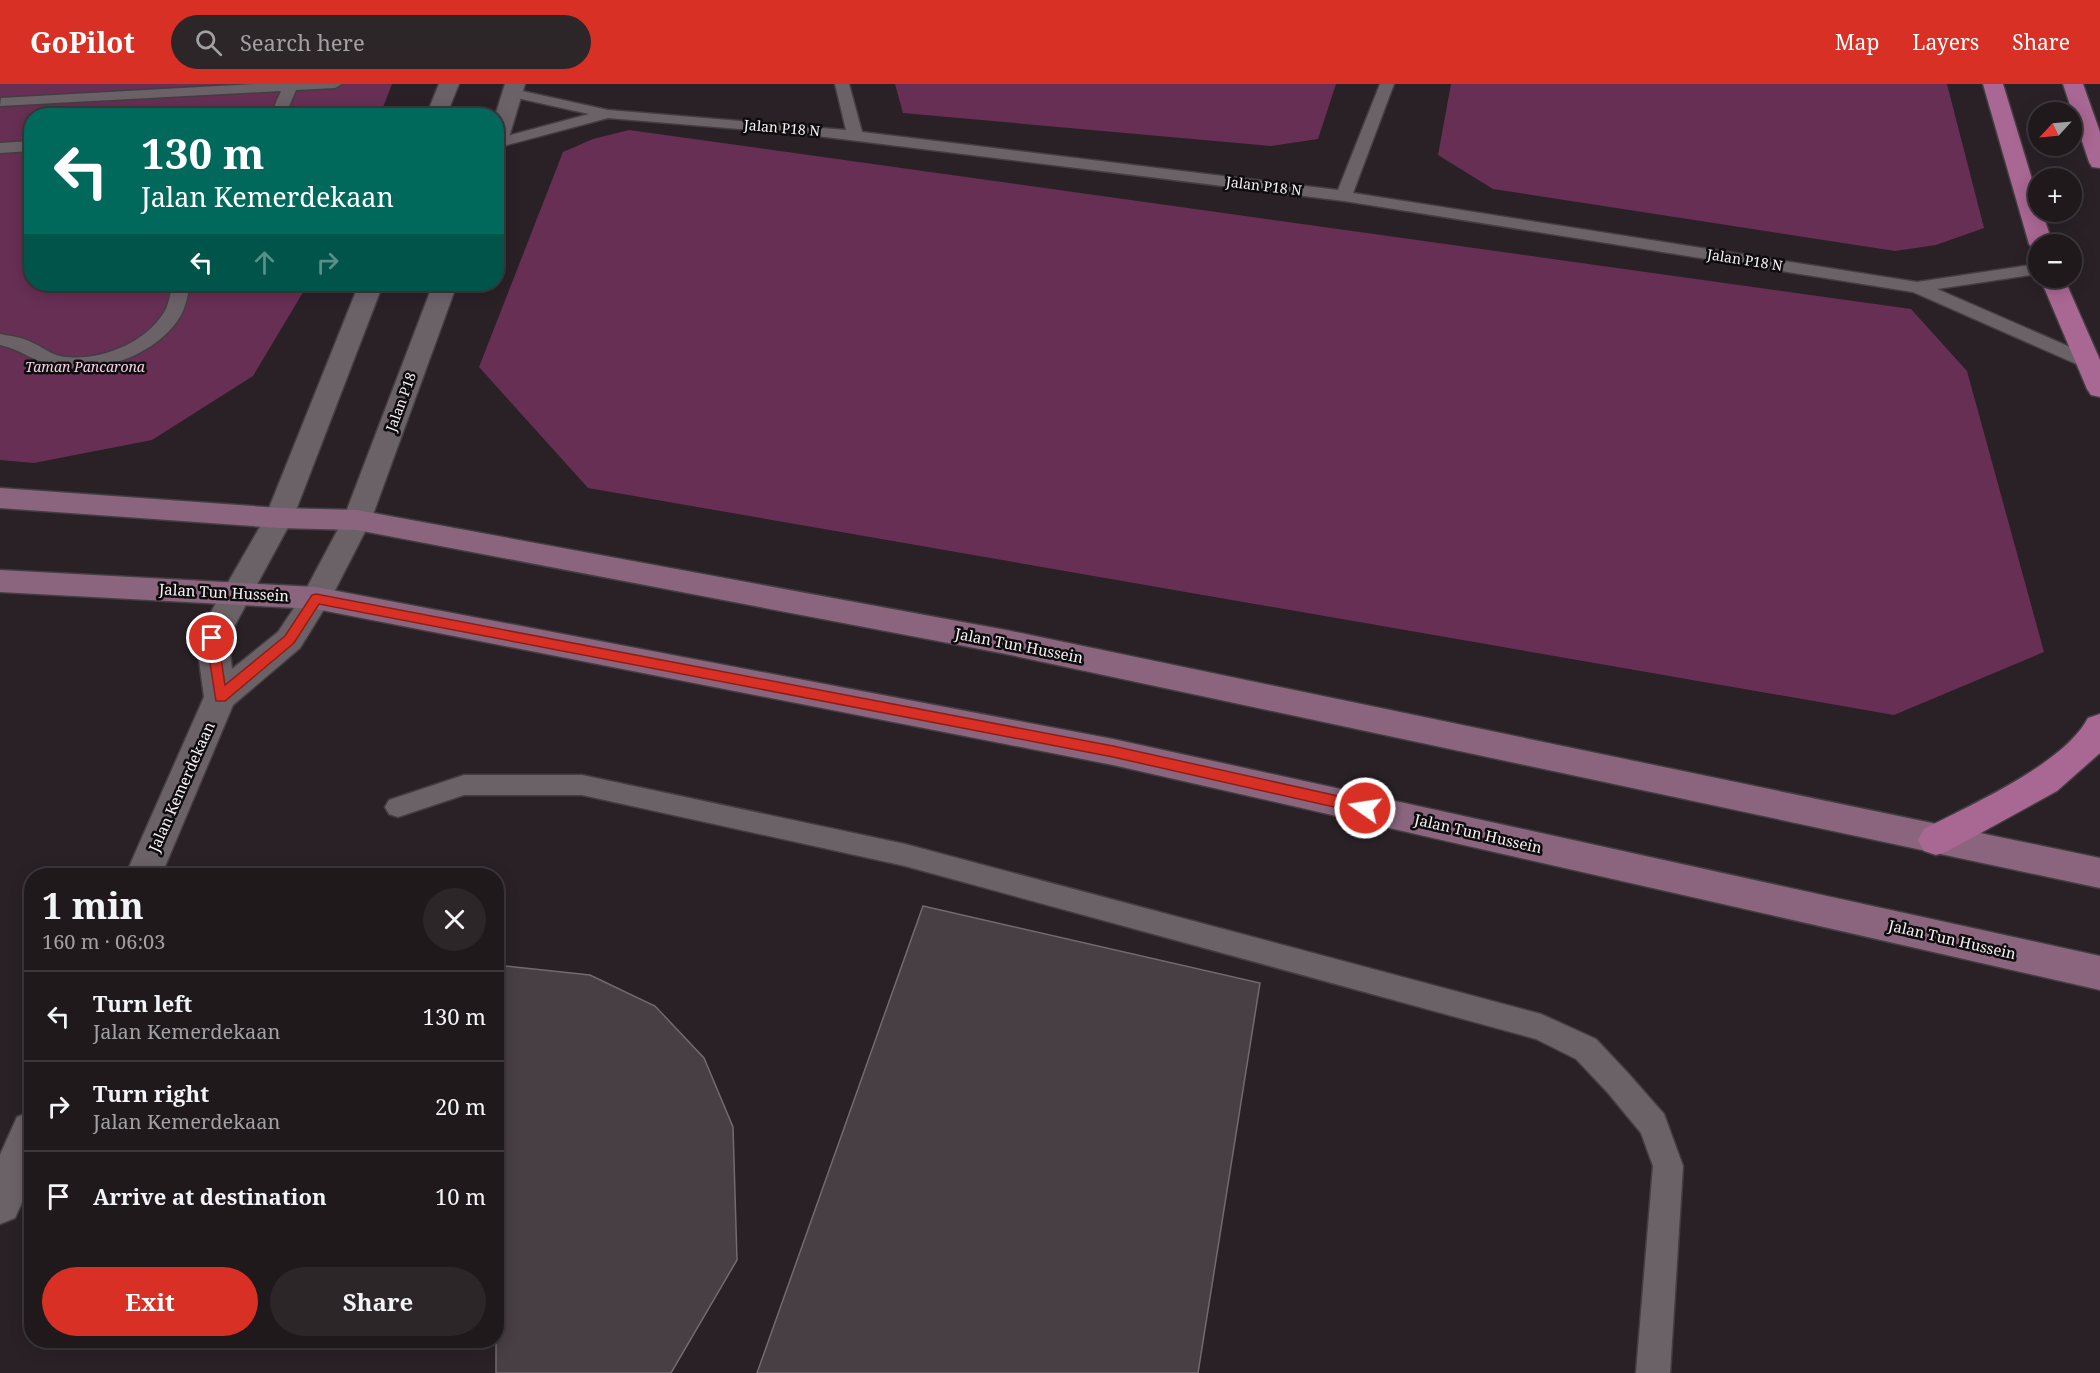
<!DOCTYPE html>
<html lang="en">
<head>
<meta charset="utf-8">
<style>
	body { margin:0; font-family:"Noto Serif",serif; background:#2c2629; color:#f1f3f6; height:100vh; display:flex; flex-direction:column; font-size:22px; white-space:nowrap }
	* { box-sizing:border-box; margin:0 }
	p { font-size:20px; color:#a1a0a3 }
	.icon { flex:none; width:33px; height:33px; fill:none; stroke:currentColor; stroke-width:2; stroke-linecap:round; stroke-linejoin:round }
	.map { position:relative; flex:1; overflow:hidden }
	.details { position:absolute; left:24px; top:784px; width:480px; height:480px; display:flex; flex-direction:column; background:#1f191c; border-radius:24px; box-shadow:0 3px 15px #0003,0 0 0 2px #3c383b }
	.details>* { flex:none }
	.top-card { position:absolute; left:24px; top:24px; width:480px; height:183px; border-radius:24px; box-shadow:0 3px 15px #0003,0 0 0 2px #3c383b; background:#00695c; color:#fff; overflow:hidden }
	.needle { width:39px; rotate:244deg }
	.tools { position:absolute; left:2028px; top:18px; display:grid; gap:12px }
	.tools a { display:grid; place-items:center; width:54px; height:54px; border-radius:50%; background:#1f191c; box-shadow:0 3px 15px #0003,0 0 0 2px #3c383b; font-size:30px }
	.pin { position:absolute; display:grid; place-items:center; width:51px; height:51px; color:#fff; margin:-26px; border:3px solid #fff; border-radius:50%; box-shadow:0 2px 6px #0007 }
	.me { position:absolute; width:66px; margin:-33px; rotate:283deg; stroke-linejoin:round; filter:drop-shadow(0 0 4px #0008) }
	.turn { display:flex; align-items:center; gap:21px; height:126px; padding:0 18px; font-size:27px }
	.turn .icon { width:78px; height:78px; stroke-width:2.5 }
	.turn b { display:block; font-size:42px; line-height:51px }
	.lanes { display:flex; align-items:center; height:57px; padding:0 18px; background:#0003; justify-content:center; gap:30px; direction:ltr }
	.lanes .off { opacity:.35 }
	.round { display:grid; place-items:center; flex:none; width:63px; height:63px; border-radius:32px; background:#2c2629 }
	.overview { display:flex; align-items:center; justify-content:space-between; height:102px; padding:0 18px }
	h1 { font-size:36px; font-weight:700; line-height:45px }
	.primary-button { display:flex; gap:12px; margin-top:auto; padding:12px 18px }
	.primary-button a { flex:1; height:69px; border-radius:36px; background:#d93025; color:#fff; font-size:24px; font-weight:700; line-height:69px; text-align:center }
	.primary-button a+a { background:#2c2629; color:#f1f3f6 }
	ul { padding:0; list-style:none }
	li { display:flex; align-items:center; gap:18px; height:90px; padding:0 18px; border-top:2px solid #3c383b }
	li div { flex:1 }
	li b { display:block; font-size:22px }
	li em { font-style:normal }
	header { display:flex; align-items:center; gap:36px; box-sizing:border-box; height:84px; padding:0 30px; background:#d93025; color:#fff }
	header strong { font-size:28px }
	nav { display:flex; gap:33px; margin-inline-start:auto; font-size:21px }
	.search { width:420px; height:54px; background:#2c2629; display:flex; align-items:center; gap:15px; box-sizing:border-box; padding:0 21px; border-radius:33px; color:#a1a0a3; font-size:22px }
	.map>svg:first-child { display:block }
</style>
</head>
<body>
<header>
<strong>GoPilot</strong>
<div class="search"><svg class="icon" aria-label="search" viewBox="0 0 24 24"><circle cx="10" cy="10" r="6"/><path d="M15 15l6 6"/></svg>Search here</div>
<nav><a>Map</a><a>Layers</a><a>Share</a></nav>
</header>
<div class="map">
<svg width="2100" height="1289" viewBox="0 0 2100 1289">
	<rect width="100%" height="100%" fill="#292126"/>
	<g fill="#672f54">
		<polygon points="0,0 392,0 380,31 32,32 32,200 308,200 253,292 152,356 34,379 0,376"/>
		<polygon points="895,0 1336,0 1318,55 1271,62 903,29"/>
		<polygon points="1451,0 1947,0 1984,144 1936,161 1895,167 1493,105 1438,71"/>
		<polygon points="629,46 1911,225 1967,287 2044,568 1894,631 588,404 479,283 563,68 593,55"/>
	</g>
	<g fill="#473f43" stroke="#726a6f" stroke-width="1.5">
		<polygon points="923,822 1260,899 1198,1289 757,1289"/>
		<polygon points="496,881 590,891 655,922 704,974 733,1043 737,1176 671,1289 496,1289"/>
	</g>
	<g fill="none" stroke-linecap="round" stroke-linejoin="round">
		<g stroke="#433e41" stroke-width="3">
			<g id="service">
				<polygon points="254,0 342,0 335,4 296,6 285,32 270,32 281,7 0,22 1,14"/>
				<polygon points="835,0 849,0 862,48 1338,106 1380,0 1394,0 1353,109 1917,198 2038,180 2038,190 1937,205 2095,274 2097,278 2095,282 2081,282 1913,208 1344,117 801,50 608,34 496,64 496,55 589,30 508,12 506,9 513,5 608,26 846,46"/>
				<polygon points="32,57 32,67 0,69 0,59"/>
				<path d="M173,200H190C188,210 186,222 181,231C158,271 99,291 55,282C36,279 20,265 0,261V250C10,252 22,253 31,258C41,262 50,270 60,272C95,279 143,261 163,230C169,222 170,209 173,200Z"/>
				<polygon points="464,691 582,691 905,760 1541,930 1596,955 1628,989 1664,1030 1683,1082 1670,1289 1636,1289 1653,1082 1641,1049 1608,1009 1576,975 1536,955 905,782 582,711 464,711 398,733 389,730 385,723 389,716"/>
			</g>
		</g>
		<g stroke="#433e41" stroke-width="3">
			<g id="tertiary">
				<polygon points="439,0 459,0 446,32 426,32"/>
				<polygon points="505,0 525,0 507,60 503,64 496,66 495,32"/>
				<polygon points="359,200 383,200 293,434 228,554 232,585 278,548 304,509 343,436 433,200 457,200 371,436 331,514 300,564 233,621 161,792 125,792 204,613 196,554 265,434"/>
				<polygon points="32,1027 32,1096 15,1134 0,1140 0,1071 17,1033"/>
			</g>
		</g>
		<g stroke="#433e41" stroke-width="3">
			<g id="secondary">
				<polygon points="0,404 279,424 357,426 1006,546 2100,774 2100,804 1006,570 357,446 279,444 0,424"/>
				<polygon points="0,486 316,503 1113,655 2100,872 2100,906 1113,681 316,525 0,508"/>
			</g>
		</g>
		<g stroke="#433e41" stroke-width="3">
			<g id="primary">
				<polygon points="1983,0 2003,0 2038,115 2038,128 2042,128 2053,160 2038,160 2038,166 2033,165 2029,160"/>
				<polygon points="2063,0 2083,0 2100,48 2100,84 2092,83 2089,78"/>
				<polygon points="2040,194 2064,194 2100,276 2100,313 2091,311 2087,305"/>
				<path d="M2100,630V669L2057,707L1948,767L1936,771L1924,767L1918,756L1924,745C1970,721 2064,680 2088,634Z"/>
			</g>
		</g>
		<use href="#service" fill="#6b6267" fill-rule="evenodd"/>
		<use href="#tertiary" fill="#6b6267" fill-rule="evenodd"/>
		<use href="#secondary" fill="#8a657d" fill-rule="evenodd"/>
		<use href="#primary" fill="#a96793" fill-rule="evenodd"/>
	</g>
	<polygon fill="#d93025" stroke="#8d1f18" stroke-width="1.5" points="316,510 1113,662 1365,718 1370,720 1372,724 1370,729 1365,730 1113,673 319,520 294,559 225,617 216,617 206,554 207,550 217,550 218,554 225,601 285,552 312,511"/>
	<g text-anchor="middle" stroke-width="5" stroke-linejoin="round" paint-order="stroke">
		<g font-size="14" fill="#f6f1f4" stroke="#0f0c0e">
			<text transform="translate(782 44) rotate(5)" y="5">Jalan P18 N</text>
			<text transform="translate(1264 102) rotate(7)" y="5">Jalan P18 N</text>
			<text transform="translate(1745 176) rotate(9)" y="5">Jalan P18 N</text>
			<text transform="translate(401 318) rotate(-70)" y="5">Jalan P18</text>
		</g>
		<g font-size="14" font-style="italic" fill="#f5d0e6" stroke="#0f0c0e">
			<text x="85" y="288">Taman Pancarona</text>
		</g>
		<g font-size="15" fill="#f6f1f4" stroke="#0f0c0e">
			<text transform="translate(224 509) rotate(3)" y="5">Jalan Tun Hussein</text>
			<text transform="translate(1019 562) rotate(11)" y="5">Jalan Tun Hussein</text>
			<text transform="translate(182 703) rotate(-66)" y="5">Jalan Kemerdekaan</text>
			<text transform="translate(1478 750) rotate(13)" y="5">Jalan Tun Hussein</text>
			<text transform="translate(1952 856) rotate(13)" y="5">Jalan Tun Hussein</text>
		</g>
	</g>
</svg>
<div class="tools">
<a><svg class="needle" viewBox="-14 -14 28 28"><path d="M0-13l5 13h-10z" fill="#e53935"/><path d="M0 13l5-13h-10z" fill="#a1a0a3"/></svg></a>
<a>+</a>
<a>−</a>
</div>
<div class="pin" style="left:212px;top:554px;background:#d93025"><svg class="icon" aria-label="arrive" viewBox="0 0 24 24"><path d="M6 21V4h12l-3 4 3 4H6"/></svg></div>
<svg class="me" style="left:1365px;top:724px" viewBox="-20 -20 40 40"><circle r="17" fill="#d93025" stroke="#fff" stroke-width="3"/><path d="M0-11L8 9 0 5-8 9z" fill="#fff"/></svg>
<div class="top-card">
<div class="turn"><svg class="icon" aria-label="left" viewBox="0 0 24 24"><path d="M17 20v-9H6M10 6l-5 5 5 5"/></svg><div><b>130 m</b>Jalan Kemerdekaan</div></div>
<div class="lanes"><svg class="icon" aria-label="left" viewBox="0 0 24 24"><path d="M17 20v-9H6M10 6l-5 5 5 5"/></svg><svg class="icon off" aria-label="ahead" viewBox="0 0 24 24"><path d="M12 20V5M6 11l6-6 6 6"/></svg><svg class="icon off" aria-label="right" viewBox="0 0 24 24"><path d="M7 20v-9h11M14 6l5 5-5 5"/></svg></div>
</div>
<section class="details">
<div class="overview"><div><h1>1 min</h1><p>160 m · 06:03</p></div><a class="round"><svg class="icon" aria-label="close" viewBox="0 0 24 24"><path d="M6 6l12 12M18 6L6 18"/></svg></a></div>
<ul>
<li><svg class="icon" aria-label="left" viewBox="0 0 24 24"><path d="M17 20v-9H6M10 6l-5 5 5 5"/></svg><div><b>Turn left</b><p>Jalan Kemerdekaan</p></div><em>130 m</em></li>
<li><svg class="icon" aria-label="right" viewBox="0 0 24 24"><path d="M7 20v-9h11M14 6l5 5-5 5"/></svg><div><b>Turn right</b><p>Jalan Kemerdekaan</p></div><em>20 m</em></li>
<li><svg class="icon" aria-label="arrive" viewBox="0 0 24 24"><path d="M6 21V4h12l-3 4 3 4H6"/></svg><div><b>Arrive at destination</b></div><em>10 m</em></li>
</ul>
<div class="primary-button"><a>Exit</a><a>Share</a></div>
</section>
</div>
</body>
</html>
